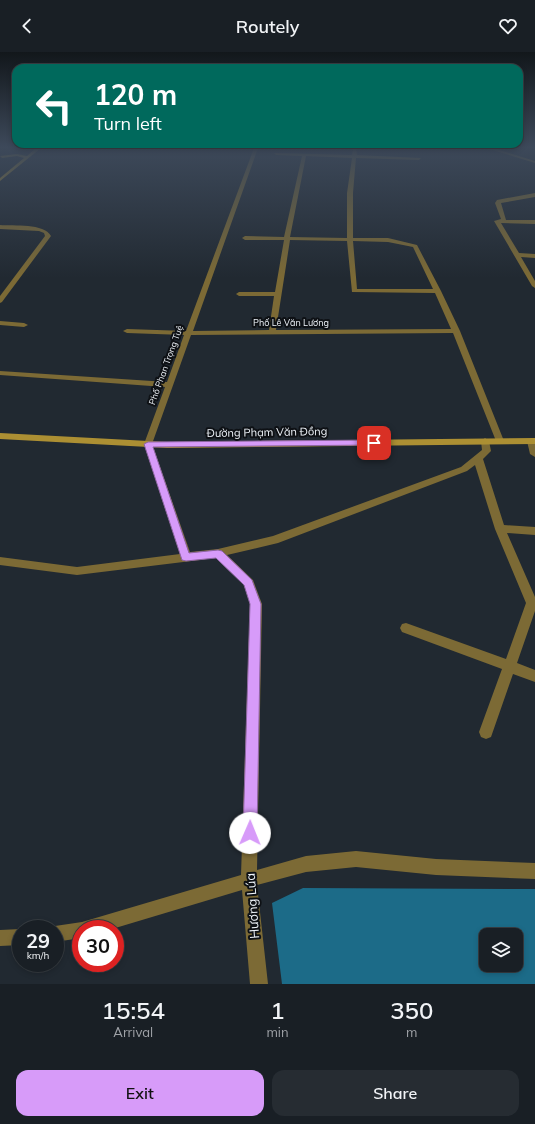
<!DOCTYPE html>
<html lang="en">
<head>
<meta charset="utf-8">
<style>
	body { margin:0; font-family:Mulish,sans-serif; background:#262c32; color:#f1f3f6; height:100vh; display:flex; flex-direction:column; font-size:15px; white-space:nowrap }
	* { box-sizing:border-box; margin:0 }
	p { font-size:13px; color:#9fa2a7 }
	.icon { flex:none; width:22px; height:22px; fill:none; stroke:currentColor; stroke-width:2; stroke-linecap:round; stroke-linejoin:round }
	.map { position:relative; height:932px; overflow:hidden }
	.details { display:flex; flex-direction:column; background:#191f25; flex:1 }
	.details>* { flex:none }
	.hud { position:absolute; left:12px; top:12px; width:511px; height:84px; border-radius:12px; box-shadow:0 2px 6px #0003,0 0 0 1px #373d42; background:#00695c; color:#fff; overflow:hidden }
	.tools { position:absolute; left:479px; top:876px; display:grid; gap:8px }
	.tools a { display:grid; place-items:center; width:44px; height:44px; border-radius:8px; background:#191f25; box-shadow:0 2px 6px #0003,0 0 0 1px #373d42; font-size:20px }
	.speed { position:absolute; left:12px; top:868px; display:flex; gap:8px; font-size:20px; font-weight:700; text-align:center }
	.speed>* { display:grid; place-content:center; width:52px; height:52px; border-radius:50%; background:#191f25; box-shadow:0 2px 6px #0003,0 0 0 1px #373d42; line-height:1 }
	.speed small { font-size:10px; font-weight:400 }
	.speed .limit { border:6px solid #d22; background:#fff; color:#111 }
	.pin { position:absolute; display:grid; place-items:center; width:34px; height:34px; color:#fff; margin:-17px; border-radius:8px; box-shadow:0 2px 6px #0006 }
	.me { position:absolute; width:44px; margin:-22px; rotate:1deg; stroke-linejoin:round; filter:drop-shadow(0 0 3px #0008) }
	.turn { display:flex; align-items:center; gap:14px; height:84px; padding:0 16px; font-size:18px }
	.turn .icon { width:52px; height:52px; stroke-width:2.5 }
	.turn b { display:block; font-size:28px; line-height:34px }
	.eta { display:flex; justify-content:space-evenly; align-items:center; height:68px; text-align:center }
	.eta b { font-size:24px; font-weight:600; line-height:28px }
	.action { display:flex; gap:8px; margin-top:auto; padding:8px 16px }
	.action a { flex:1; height:46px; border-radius:12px; background:#d79bf9; color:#111; font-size:16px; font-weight:600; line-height:46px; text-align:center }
	.action a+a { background:#262c32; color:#f1f3f6 }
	header { display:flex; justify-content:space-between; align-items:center; height:52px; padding:0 16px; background:#191f25; font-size:18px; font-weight:600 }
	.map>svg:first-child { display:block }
</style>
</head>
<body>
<header><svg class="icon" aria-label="back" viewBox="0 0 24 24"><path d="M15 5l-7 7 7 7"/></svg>Routely<svg class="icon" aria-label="heart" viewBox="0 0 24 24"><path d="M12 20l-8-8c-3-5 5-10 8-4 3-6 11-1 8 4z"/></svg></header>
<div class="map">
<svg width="535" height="932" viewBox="0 0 535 932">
	<rect width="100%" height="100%" fill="#212931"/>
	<path fill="#1c6b88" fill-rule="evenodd" d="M303,836L535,837V932H282L272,851ZM486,883H516V913H486Z"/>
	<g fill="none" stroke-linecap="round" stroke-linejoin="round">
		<g fill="#7c6a35" fill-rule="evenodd">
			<path d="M254,96H258L193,279L269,278L274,244H239L236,242L239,240H275L284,188H245L242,186L245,184L284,185L302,104L276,103L274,101L352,103L353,97L356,96L357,103L421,106L419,108L356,106L353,141V186H388L417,193L441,239L460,279L504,389L500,392L496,389L453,281L191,283L152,392L190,500L218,497L273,484L461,415L482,398L481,389L485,386L489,389L491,399L483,407L504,473L535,475V483L507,481L535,545V559L517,611L535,618V630L513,622L491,685L486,687L481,685L479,680L502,617L402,580L400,576L402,572L406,571L506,607L526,551L495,477L475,413L467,419L278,491L227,503L253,528L262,552L257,818L306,804L356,799L436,807L535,811V827L436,823L356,815L306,820L257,833L268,932H250L242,838L112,877H81V886L55,890V877H49L55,874L82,870L241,823L250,552L244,533L216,506L77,523L0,513V505L77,515L180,502L144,392L165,335L0,323V319L167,330L184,283L127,281L123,279L127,277L186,279ZM306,104L352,106L347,141V186L290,185ZM290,188L347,189L352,240L435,241L451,277L276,278ZM353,189L388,190L413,195L433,237H357Z"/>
			<polygon points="486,96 493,96 535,109 535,111"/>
			<polygon points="535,141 535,145 501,151 506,168 535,168 535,172 501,171 519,201 535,202 535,206 521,205 535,229 535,236 532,234 494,169 501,167 495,151 497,148"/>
			<path d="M0,173C14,174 44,171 51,184L2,250L0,251V244L45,184L44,181L39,179L0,177Z"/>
			<polygon points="0,269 24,271 28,273 24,275 0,273"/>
			<polygon points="531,386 535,388 535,405 530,402 527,389"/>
			<polygon points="21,877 21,893 0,894 0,878"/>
		</g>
		<g fill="#ac8f33" fill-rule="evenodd">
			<polygon points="36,96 41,96 0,129 0,126 24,106 17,104 2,106 0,104 17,102 27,104"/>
			<polygon points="0,381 167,390 535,386 535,392 167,396 0,387"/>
		</g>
	</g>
	<linearGradient id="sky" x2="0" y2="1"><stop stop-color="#12171b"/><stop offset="0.42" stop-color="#3d495a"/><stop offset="1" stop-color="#3d495a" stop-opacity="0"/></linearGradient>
	<rect width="535" height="226" fill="url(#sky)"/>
	<polygon fill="#d79bf9" stroke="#8c65a2" points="374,388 378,391 377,393 153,395 189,501 218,498 222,499 252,528 261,552 257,781 255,786 250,788 245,786 243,781 250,552 244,533 216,506 186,509 182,508 144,392 148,390"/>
	<g text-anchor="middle" stroke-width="4" stroke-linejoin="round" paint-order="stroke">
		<g font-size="9" fill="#f0f5fb" stroke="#0e1115">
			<text x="291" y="274">Phố Lê Văn Lương</text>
			<text transform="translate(166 313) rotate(-70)" y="3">Phố Phan Trọng Tuệ</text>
		</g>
		<g font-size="11" fill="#f0f5fb" stroke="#0e1115">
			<text transform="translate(267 380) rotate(-1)" y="4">Đường Phạm Văn Đồng</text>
		</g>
		<g font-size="13" fill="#f0f5fb" stroke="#0e1115">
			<text transform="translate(252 854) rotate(-94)" y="5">Hương Lúa</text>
		</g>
	</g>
</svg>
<div class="tools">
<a><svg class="icon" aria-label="layers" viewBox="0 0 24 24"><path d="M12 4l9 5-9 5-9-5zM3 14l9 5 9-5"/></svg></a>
</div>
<div class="speed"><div>29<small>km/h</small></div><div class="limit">30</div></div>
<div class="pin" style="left:374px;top:391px;background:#d93025"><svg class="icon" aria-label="arrive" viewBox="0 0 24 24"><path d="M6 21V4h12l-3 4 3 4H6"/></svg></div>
<svg class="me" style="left:250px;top:781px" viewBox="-20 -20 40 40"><circle r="19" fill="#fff"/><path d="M0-13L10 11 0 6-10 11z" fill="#d79bf9"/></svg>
<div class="hud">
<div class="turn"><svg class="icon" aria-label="left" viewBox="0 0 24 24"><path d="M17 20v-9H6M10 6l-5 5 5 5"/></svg><div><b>120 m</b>Turn left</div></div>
</div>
</div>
<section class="details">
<div class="eta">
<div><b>15:54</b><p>Arrival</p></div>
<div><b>1</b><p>min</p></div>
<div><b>350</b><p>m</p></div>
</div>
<div class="action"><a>Exit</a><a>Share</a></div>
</section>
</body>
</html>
